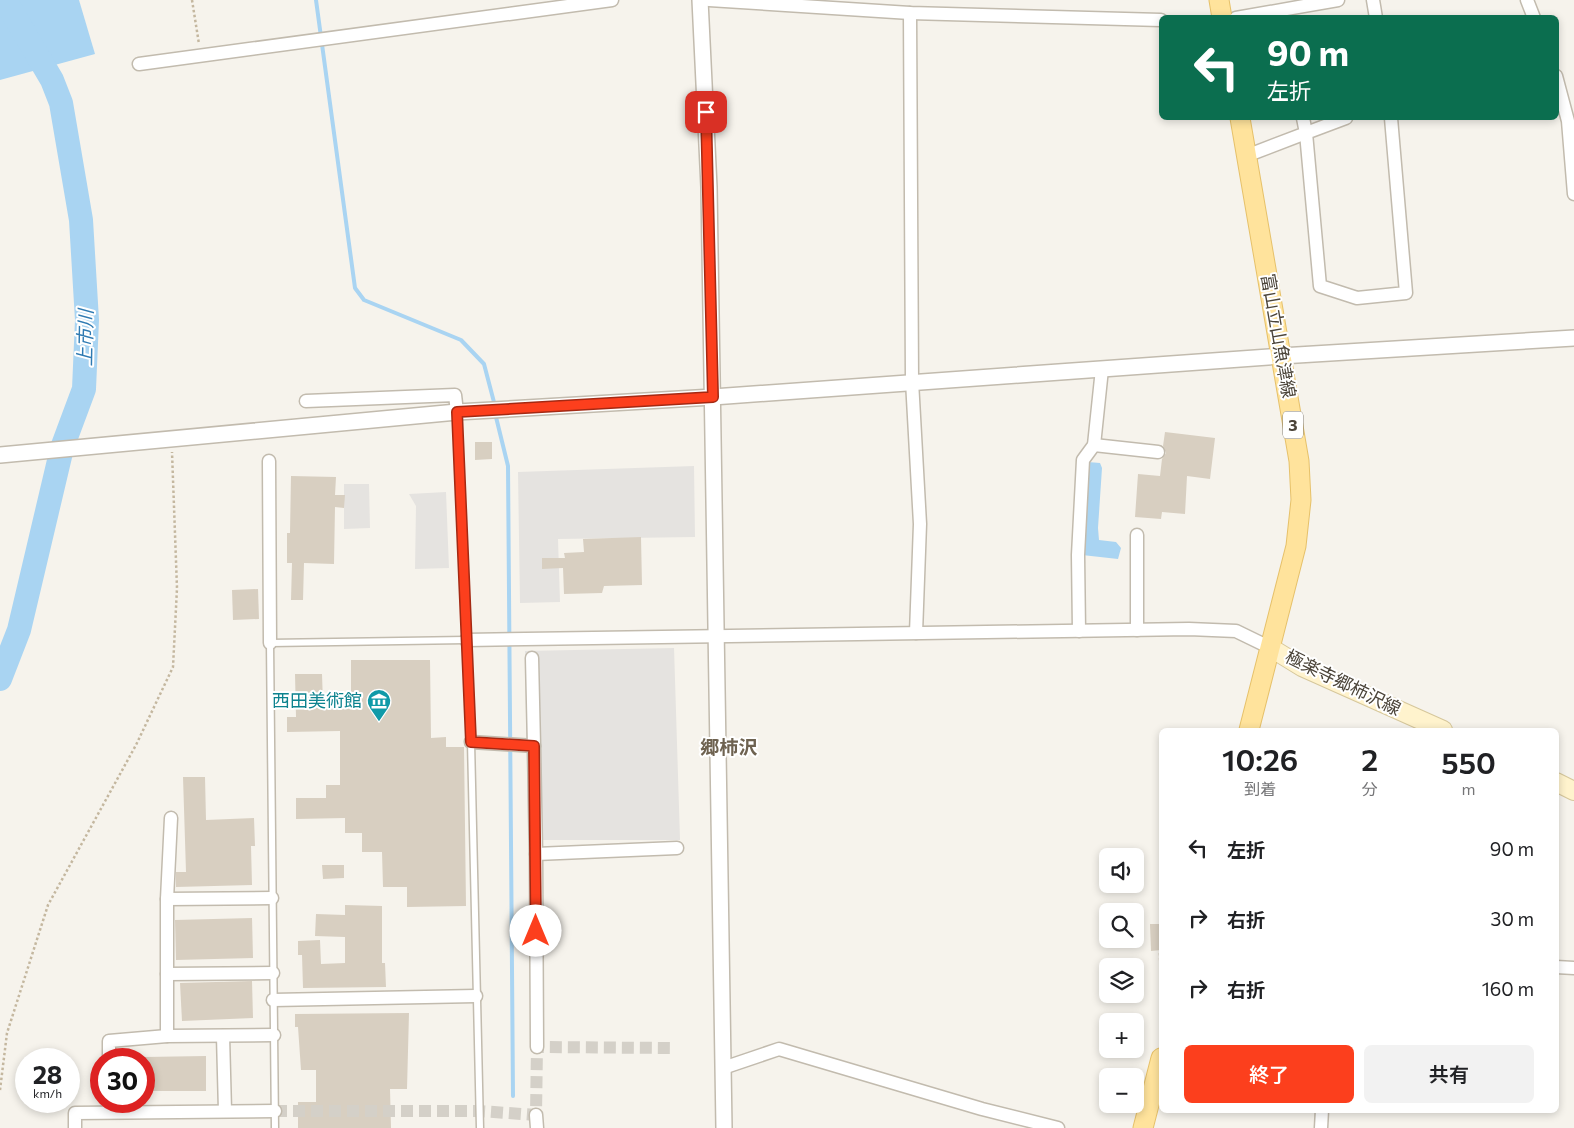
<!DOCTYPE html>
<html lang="ja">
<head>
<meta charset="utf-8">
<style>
	body { margin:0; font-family:Commissioner,"Noto Sans JP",sans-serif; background:#f2f2f2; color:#202124; height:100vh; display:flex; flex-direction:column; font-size:19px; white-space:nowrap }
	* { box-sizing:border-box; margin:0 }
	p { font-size:16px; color:#757577 }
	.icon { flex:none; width:28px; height:28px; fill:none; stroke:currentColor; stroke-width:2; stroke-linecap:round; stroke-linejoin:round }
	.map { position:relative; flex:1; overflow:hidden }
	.sheet { position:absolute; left:1159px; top:728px; width:400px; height:385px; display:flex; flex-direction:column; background:#fff; border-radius:8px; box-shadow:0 2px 8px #0003 }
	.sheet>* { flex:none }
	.guide { position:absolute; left:1159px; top:15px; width:400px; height:105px; border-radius:8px; box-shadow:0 2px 8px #0003; background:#0b6e4f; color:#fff; overflow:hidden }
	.controls { position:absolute; left:1099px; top:848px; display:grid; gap:10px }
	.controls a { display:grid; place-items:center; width:45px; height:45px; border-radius:8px; background:#fff; box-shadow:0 2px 8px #0003; font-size:25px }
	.speed { position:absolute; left:15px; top:1048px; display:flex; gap:10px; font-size:25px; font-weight:700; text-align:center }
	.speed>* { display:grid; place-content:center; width:65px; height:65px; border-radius:50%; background:#fff; box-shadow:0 2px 8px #0003; line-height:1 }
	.speed small { font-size:12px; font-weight:400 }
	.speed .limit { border:8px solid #d22; background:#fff; color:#111 }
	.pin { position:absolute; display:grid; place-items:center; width:42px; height:42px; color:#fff; margin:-21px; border-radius:10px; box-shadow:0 2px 8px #0006 }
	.me { position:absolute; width:55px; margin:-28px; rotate:0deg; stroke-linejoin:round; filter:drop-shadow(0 0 4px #0008) }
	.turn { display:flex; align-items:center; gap:18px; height:105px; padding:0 25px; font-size:22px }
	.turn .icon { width:65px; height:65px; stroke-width:2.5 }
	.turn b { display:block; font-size:35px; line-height:42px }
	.eta { display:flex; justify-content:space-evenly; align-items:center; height:85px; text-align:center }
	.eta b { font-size:30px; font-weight:600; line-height:35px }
	.button { display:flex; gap:10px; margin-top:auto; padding:10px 25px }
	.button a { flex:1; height:58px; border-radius:8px; background:#fc3f1d; color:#fff; font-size:20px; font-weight:600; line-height:58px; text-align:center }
	.button a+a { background:#f2f2f2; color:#202124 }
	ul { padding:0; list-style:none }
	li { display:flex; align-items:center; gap:15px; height:70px; padding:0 25px }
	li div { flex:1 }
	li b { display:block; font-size:19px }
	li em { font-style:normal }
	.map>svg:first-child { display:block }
</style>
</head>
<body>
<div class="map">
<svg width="1574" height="1128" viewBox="0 0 1574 1128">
	<rect width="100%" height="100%" fill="#f6f3ec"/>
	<g fill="#e5e3e0">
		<polygon points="694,466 695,537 558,539 560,602 520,603 518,472"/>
		<polygon points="344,484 369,484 370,528 344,529"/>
		<polygon points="446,492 449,568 415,569 416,506 409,494"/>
		<polygon points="674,648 680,840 528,840 525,651"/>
	</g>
	<g fill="#a9d4f2">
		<polygon points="0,0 79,0 95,54 0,80"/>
		<polygon points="1088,462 1100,463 1102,468 1098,528 1099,540 1116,542 1121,548 1118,559 1082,555"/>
	</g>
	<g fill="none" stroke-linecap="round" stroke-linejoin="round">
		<g stroke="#a9d4f2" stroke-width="4">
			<polyline points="316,0 355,288 364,300 461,340 484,364 495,406"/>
			<polyline points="495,413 508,466 513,1096"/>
		</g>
		<polyline stroke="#a9d4f2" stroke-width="24" points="0,679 19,630 62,448 84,389 87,320 81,220 61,103 52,80 5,0"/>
	</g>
	<g fill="#d8cfc1">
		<polygon points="1165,432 1215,438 1210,479 1187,476 1185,514 1162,512 1161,519 1135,517 1138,474 1160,476 1162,459 1166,453 1163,446"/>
		<polygon points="475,442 492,442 492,459 475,460"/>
		<polygon points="291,476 336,477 335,495 345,495 344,508 335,507 334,564 304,563 303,600 291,600 292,563 287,563 287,533 290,533"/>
		<polygon points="641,537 642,585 604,586 602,593 564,594 563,568 542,569 542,558 565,558 564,553 584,552 583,539"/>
		<polygon points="258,589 259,619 233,620 232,590"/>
		<polygon points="351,660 430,660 431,738 446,737 446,747 464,747 466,906 407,907 407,887 383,887 382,852 362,852 362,833 345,833 345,818 296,819 296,798 326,798 326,785 340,785 340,731 287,732 287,717 296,717 295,674 322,674 323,703 351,703"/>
		<polygon points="183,777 205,777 206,820 254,818 255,846 251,846 252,885 176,887 176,872 186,872"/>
		<polygon points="322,865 344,865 344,878 323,879"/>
		<polygon points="345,905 382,906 382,963 385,963 386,987 303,988 302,955 298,955 298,941 320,940 321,964 345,963 345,937 315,936 316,914 345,915"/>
		<polygon points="252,918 253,958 176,960 175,920"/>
		<polygon points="1150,924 1161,924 1161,950 1151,951"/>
		<polygon points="252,981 253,1018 182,1021 180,983"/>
		<polygon points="409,1013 407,1089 390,1089 391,1128 298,1128 298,1102 316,1102 316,1070 301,1070 298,1027 295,1027 295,1014"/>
		<polygon points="206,1056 206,1091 144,1091 144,1057"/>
	</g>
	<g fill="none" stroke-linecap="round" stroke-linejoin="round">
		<polyline stroke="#d4d0c8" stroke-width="12" stroke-dasharray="12 6" stroke-linecap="butt" points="275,1111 479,1111 536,1115 537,1047 671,1048"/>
		<g stroke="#c2bbae" stroke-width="9">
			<g id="service">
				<polyline points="457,412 471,742 480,1128"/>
				<polyline points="275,1128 270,643 466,640"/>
			</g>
		</g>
		<g stroke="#c2bbae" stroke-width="15">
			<g id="minor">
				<polyline points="709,0 910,13 1161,20"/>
				<polyline points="1373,0 1376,18"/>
				<polyline points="1527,0 1534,18"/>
				<polyline points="910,13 912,381 920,524 916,633"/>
				<polyline points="1236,18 1338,0"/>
				<polyline points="139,64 612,0"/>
				<polyline points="1556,76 1568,121 1574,194"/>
				<polyline points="1346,118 1306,133 1320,286 1357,298 1406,293 1391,118"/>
				<polyline points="1246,156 1306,133 1303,118"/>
				<polyline points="306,401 455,395 457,412"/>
				<polyline points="1094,445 1158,452"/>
				<polyline points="269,461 270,643"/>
				<polyline points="1137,535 1137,630"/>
				<polyline points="1079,631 1078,555 1083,460 1094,445 1102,369"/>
				<polyline points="466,640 1189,629 1236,631 1271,648"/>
				<polyline points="471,742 534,746 532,658"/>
				<polyline points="534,746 536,854 677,848"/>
				<polyline points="171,818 167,899 272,898"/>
				<polyline points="536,854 537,1047"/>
				<polyline points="167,899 167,1036 274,1035"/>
				<polyline points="1556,967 1574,968"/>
				<polyline points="167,974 273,973"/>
				<polyline points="273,1000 476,996"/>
				<polyline points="223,1036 225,1111"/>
				<polyline points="109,1059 109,1041 167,1036"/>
				<polyline points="723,1068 779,1049 982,1109 1058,1128"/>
				<polyline points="536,1115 537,1128"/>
				<polyline points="75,1128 75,1113 275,1111"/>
				<polyline points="1321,1128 1322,1110"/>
			</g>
		</g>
		<g stroke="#c2bbae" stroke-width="18">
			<g id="tertiary">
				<polyline points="700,0 709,187 724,1128"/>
				<polyline points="0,455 457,412 713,397 1281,356 1574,338"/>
			</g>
		</g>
		<g stroke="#d6c79b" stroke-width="20">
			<g id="secondary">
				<polyline points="1271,648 1302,667 1443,730"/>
				<polyline points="1556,782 1574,791"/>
			</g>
		</g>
		<g stroke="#e6c16a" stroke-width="21">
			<g id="primary">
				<polyline points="1219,0 1222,18"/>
				<polyline points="1240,118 1299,461 1301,500 1296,546 1249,730"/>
				<polyline points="1143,1128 1161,1058"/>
			</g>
		</g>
		<g stroke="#c4b79f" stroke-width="2.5" stroke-dasharray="2.5 2.5" stroke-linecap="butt">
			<polyline points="192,0 199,44"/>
			<polyline points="1160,953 1161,995"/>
			<polyline points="0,1090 7,1033 48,905 136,745 173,667 177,588 172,452"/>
		</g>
		<use href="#service" stroke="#fff" stroke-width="6"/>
		<use href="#minor" stroke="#fff" stroke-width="12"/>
		<use href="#tertiary" stroke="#fff" stroke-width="15"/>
		<use href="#secondary" stroke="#fff3cd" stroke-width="18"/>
		<use href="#primary" stroke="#ffe39c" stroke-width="19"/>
	</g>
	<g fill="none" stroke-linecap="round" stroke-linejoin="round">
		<g stroke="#a42913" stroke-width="12">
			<polyline id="route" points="536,931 534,746 471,742 457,412 713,397 706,112"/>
		</g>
		<use href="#route" stroke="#fc3f1d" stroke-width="9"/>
	</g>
	<defs>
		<g id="museum-pin" transform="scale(1.25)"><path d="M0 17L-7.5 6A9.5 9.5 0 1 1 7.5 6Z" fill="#0f9aa8" stroke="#fff"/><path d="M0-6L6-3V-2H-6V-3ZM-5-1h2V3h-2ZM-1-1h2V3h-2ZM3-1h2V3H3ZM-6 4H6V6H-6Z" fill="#fff"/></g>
	</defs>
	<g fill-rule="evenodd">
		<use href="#museum-pin" x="379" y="701"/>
	</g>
	<g text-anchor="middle" stroke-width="4" stroke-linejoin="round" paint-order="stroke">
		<rect fill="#fff" stroke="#817c74" stroke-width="1" x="1283" y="411.5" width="20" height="27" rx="4"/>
		<g font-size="16" font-weight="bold" fill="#4b4439">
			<text x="1293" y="431">3</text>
		</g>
		<g font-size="18" fill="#4b4439" stroke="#fff">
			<text transform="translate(1278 336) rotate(80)" y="6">富山立山魚津線</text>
			<text transform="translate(1343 683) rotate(26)" y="6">極楽寺郷柿沢線</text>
		</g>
		<g font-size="18" fill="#0d838f" stroke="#fff" text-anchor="end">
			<text x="362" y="707">西田美術館</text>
		</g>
		<g font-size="19" font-style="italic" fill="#2e7ab2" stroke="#fff">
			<text transform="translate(85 338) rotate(-89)" y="7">上市川</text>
		</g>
		<g font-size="19" font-weight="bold" fill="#6e6250" stroke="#fff">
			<text x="729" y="754">郷柿沢</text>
		</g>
	</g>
</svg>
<div class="controls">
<a><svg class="icon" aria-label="sound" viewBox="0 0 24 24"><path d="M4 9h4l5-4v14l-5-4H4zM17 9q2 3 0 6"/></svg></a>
<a><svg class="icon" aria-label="search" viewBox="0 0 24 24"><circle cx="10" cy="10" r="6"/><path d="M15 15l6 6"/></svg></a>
<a><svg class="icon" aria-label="layers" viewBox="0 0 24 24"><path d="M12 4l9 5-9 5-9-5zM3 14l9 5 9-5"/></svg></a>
<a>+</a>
<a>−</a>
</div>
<div class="speed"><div>28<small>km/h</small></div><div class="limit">30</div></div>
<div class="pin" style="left:706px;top:112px;background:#d93025"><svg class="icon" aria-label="arrive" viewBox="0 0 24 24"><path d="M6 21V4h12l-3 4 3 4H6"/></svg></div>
<svg class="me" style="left:536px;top:931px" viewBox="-20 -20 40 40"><circle r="19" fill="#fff"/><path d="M0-13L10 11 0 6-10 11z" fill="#fc3f1d"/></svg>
<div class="guide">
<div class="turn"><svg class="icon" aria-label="left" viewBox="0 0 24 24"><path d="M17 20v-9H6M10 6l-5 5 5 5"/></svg><div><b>90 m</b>左折</div></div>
</div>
<section class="sheet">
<div class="eta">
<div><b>10:26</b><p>到着</p></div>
<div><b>2</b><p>分</p></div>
<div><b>550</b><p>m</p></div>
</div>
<ul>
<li><svg class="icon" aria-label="left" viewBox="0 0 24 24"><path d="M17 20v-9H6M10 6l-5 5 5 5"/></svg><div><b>左折</b></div><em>90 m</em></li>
<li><svg class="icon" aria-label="right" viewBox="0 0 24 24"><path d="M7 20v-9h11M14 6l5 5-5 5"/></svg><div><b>右折</b></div><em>30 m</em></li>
<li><svg class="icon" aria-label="right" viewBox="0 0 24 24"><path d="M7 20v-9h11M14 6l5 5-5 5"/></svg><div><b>右折</b></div><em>160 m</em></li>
</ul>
<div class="button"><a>終了</a><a>共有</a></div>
</section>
</div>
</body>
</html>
